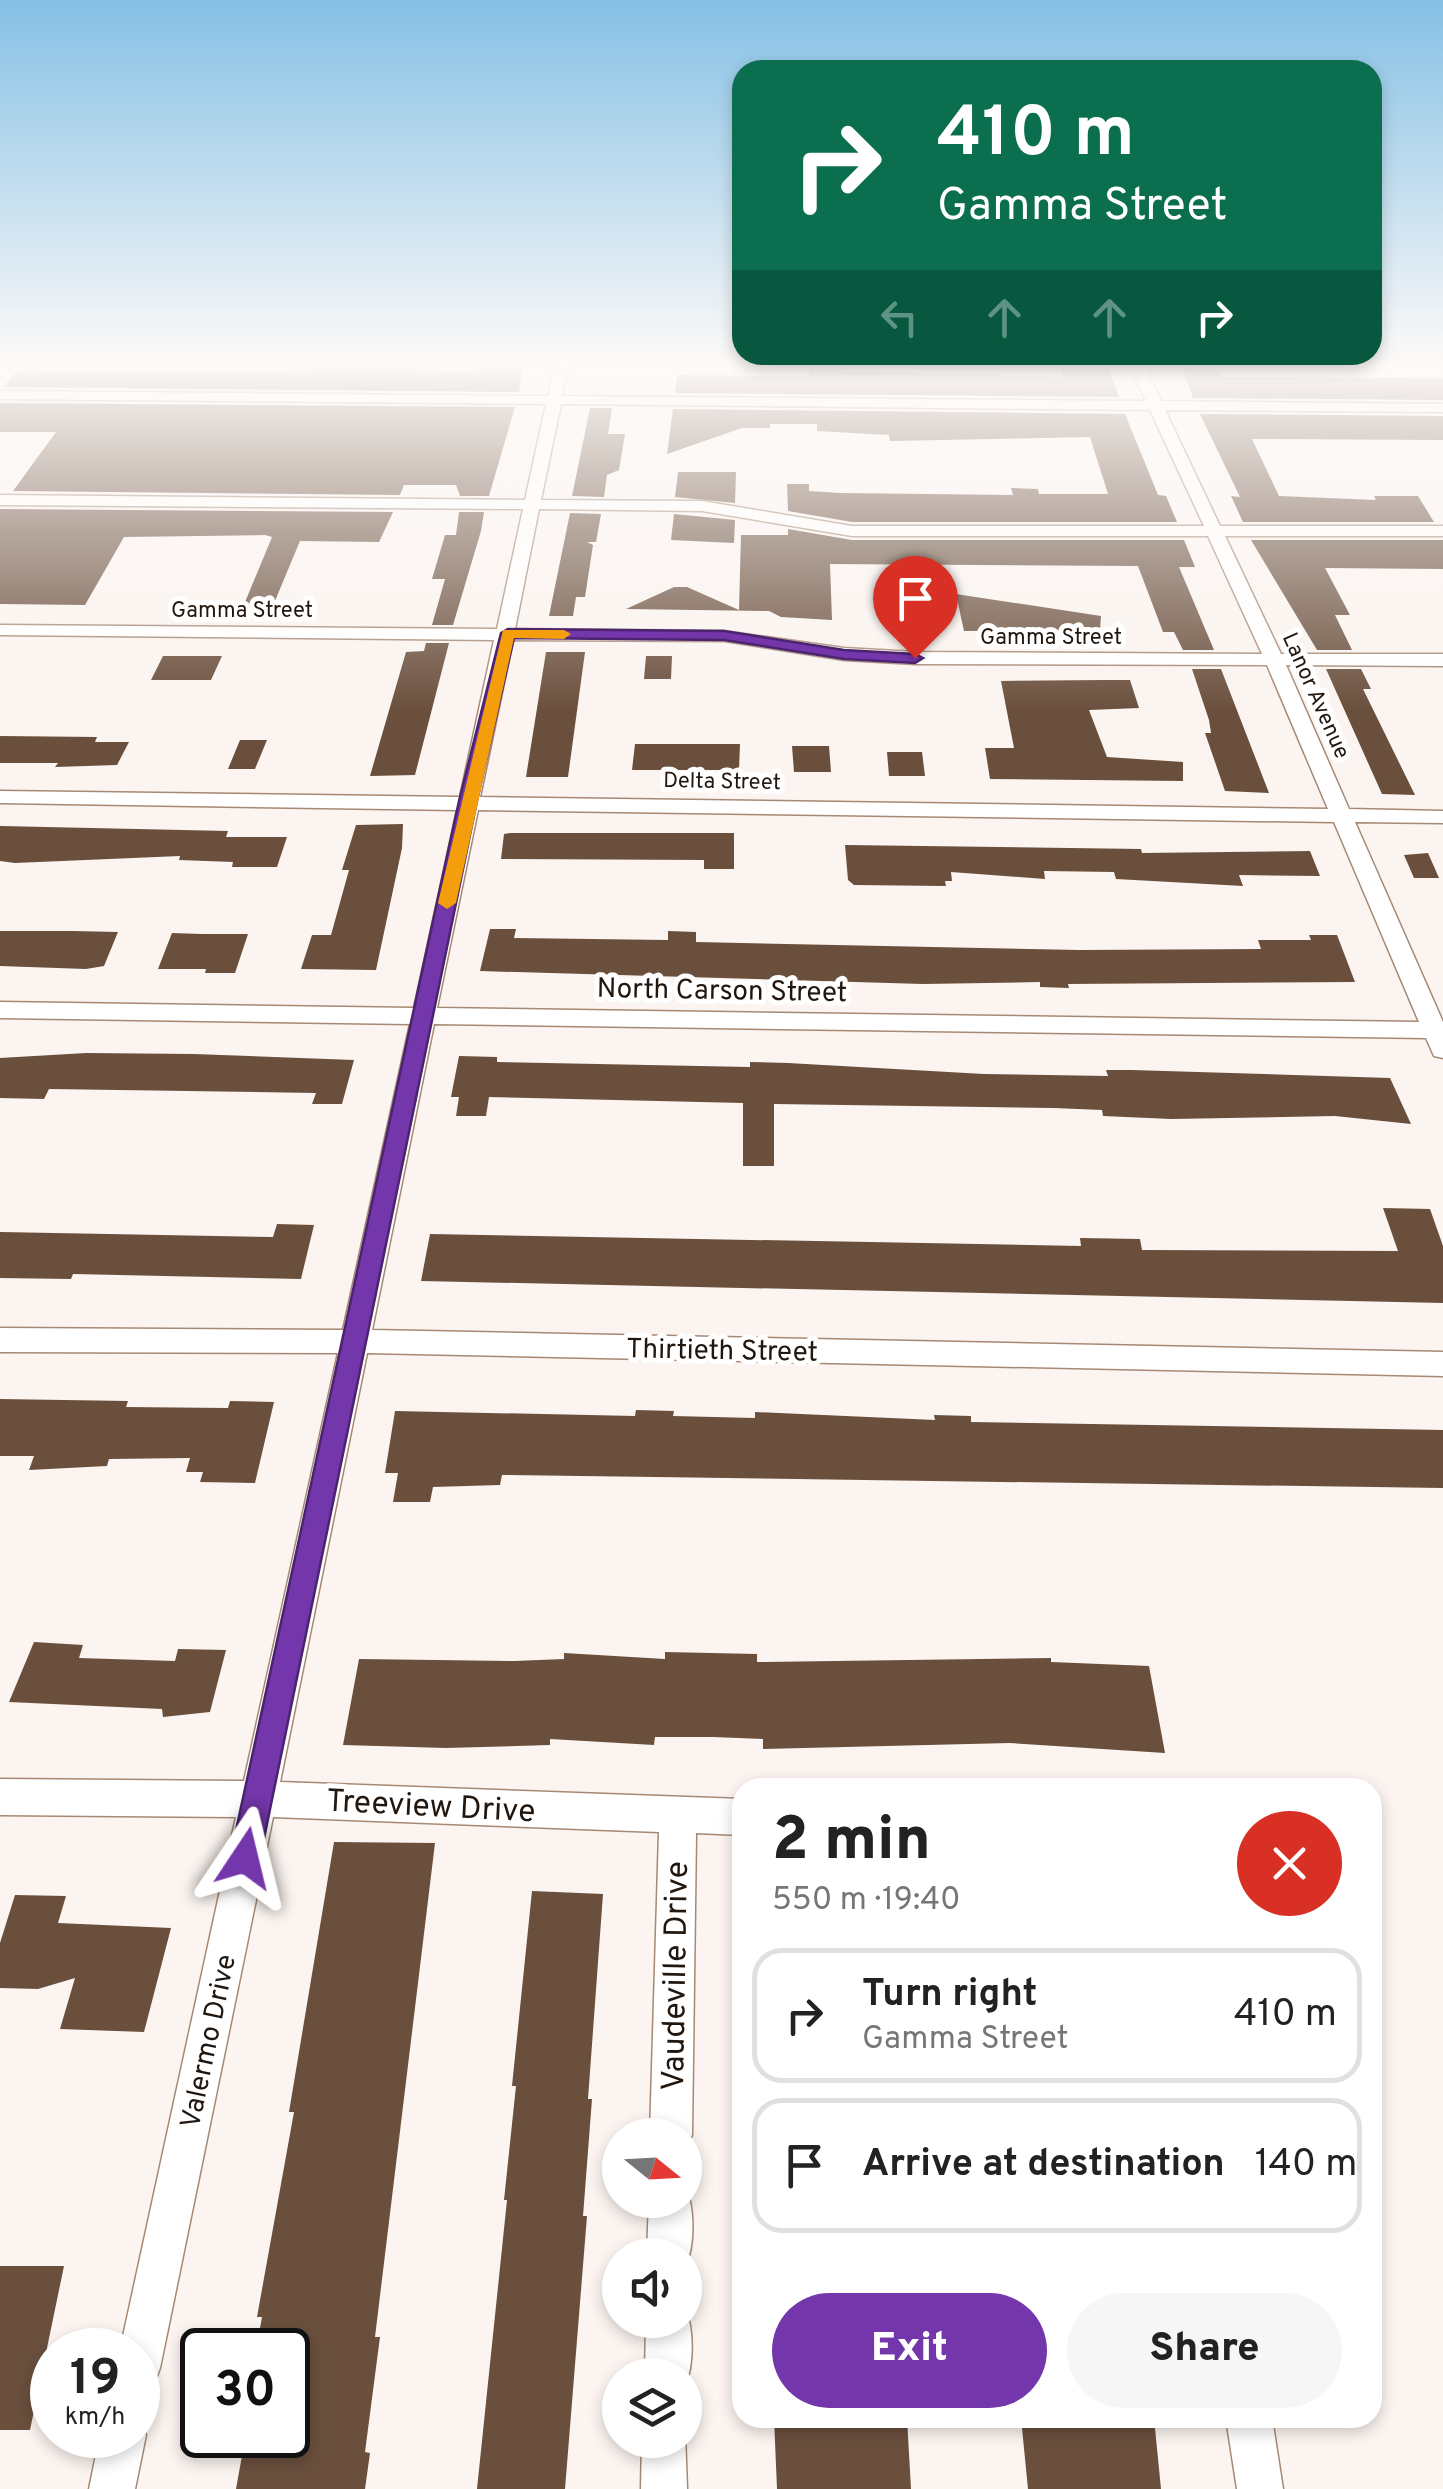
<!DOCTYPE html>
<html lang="en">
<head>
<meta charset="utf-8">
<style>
	body { margin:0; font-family:Overpass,sans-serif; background:#f6f6f6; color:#222; height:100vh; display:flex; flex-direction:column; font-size:38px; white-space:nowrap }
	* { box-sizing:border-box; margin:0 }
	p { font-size:32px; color:#767676 }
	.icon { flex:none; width:55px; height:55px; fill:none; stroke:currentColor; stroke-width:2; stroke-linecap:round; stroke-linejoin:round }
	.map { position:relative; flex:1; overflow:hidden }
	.side { position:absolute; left:732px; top:1778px; width:650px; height:650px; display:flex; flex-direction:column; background:#fff; border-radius:30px; box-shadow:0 5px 15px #0003 }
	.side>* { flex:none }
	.hud { position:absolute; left:732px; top:60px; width:650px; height:305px; border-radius:30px; box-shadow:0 5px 15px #0003; background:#0b6e4f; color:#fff; overflow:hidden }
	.needle { width:65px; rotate:108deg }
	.controls { position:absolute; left:602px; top:2118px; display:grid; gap:20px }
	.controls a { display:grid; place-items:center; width:100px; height:100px; border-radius:50%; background:#fff; box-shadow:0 5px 15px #0003; font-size:50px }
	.speed { position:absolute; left:30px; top:2328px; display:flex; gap:20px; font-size:50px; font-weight:700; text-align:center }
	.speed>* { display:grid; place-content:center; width:130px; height:130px; border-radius:50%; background:#fff; box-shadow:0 5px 15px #0003; line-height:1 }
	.speed small { font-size:25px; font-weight:400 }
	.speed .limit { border:5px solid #111; border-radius:15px; background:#fff; color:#111 }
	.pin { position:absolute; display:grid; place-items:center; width:85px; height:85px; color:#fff; margin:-102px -42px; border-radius:50% 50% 50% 0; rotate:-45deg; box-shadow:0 0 10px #0007 }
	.pin .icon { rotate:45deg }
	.me { position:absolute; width:110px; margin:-55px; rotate:10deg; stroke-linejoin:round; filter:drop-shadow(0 0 8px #0008) }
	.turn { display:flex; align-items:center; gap:35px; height:210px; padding:0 40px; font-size:45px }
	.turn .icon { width:130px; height:130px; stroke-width:2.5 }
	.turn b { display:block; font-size:70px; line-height:85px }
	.lanes { display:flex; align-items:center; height:95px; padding:0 40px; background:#0003; justify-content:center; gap:50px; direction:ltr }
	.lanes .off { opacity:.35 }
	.round { display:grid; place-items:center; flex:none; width:105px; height:105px; border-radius:52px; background:#f6f6f6 }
	.overview { display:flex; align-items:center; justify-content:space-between; height:170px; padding:0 40px }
	h1 { font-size:60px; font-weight:800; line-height:75px }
	.action { display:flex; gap:20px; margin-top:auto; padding:20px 40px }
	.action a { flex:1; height:115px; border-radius:60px; background:#7436ab; color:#fff; font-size:40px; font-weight:800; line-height:115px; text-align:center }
	.action a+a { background:#f6f6f6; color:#222 }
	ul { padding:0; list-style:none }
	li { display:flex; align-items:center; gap:30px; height:135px; margin:0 20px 15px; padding:0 20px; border:5px solid #e0e0e0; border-radius:30px }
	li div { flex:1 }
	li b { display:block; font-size:38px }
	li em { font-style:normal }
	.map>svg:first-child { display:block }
</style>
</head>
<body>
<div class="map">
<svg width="1443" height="2489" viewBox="0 0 1443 2489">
	<rect width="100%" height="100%" fill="#fbf4f0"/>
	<g fill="#6a4f3d">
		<polygon points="479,363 523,363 519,392 3,387 18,370 244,372 366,367 477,372"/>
		<polygon points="1059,365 1107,365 1119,397 675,393 677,375 809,376 809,370 1063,377"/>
		<polygon points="1182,366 1215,366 1221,377 1443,378 1443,400 1193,398"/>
		<polygon points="0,403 515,407 489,496 460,496 456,485 404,485 400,495 13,491 56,432 0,432"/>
		<polygon points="590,408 612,408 608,434 625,434 619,470 607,475 604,497 572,496"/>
		<polygon points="673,409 1125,414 1158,495 1166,496 1177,522 852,522 788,511 787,484 809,484 809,491 840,493 1013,495 1011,488 1038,489 1039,494 1108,494 1090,437 890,441 889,435 817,431 817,424 770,424 770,428 742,428 667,454"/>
		<polygon points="1200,414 1443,416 1443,440 1252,439 1279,496 1376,500 1374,496 1418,496 1434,522 1243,522 1231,496 1240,497"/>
		<polygon points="678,472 736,472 735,503 675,497"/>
		<polygon points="0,509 393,512 379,542 300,541 272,608 243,607 272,537 265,535 124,537 85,605 0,604"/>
		<polygon points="459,512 484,512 481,531 453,625 432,625 445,579 432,579 445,535 456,535"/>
		<polygon points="570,513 601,514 596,542 587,542 593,545 585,597 576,597 573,616 549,616"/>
		<polygon points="674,514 735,520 734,543 671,540"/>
		<polygon points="788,529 852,540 1184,540 1195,567 1179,567 1214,650 1183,650 1174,632 1163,632 1138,566 830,564 832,620 781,617 769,611 626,609 674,587 687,587 739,610 741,535 788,535"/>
		<polygon points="1251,540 1443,540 1443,569 1325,568 1350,615 1335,615 1352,650 1317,650"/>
		<polygon points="956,594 1101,616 1100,630 964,631"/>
		<polygon points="426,643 449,643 415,775 370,776 406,652 424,651"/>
		<polygon points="546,652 585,652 568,777 526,777"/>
		<polygon points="163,656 222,656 211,680 151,680"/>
		<polygon points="646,656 672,656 671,679 644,679"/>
		<polygon points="1192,669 1221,669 1269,793 1225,791 1205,733 1211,733 1209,720"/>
		<polygon points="1326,669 1361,669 1371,689 1363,689 1415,795 1382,794"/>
		<polygon points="1106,680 1130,680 1139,708 1089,710 1107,757 1183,762 1183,781 990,779 985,748 1014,748 1001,681"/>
		<polygon points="0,736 97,737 95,742 129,742 117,765 55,767 58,763 0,763"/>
		<polygon points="240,740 267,740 255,769 228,769"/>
		<polygon points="635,744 740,744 739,770 632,770"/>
		<polygon points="792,746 829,746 831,772 794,772"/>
		<polygon points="887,752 922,752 925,776 889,776"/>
		<polygon points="403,824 402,848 376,970 301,969 312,935 331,935 349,870 342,870 356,825"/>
		<polygon points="0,826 228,831 226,837 287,837 277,867 232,867 233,862 179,860 180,856 15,863 0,861"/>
		<polygon points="510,833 734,833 734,869 704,869 704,860 501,859 504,834"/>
		<polygon points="845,845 1141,849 1142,853 1310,851 1320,876 1239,875 1243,886 1116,879 1114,872 1044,871 1045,879 951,872 952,881 945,881 946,886 854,885 848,880"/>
		<polygon points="1428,853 1439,878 1414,878 1404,855"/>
		<polygon points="490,929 516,929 514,938 668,940 668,931 696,932 696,942 1079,950 1261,949 1258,940 1311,940 1309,935 1337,935 1355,982 1068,984 1069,988 1040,987 1040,982 923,984 480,971"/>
		<polygon points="0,931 73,931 118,932 104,966 86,969 0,966"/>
		<polygon points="172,933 202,934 248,934 235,973 205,973 206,969 158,969"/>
		<polygon points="86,1053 194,1054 354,1060 342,1104 312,1104 316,1093 49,1089 44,1099 0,1098 0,1058"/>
		<polygon points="459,1056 497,1057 497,1062 750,1067 750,1062 788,1063 984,1074 1108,1076 1106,1070 1132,1070 1390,1078 1411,1124 1335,1116 1171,1119 1103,1116 1102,1110 1054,1108 774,1104 774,1166 743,1166 743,1103 489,1097 486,1116 456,1116 459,1097 451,1097"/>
		<polygon points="1383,1208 1430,1209 1443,1246 1443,1303 421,1281 430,1234 1081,1246 1080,1238 1140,1239 1142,1250 1398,1251"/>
		<polygon points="277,1224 314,1225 301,1279 73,1274 71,1279 0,1278 0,1232 273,1237"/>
		<polygon points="0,1399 128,1401 126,1407 228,1408 230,1401 274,1402 255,1483 200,1482 203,1472 186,1472 190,1458 109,1459 107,1466 29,1470 34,1456 0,1456"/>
		<polygon points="636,1410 674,1411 673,1416 755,1418 755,1412 935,1420 934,1415 971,1416 971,1422 1443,1430 1443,1488 502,1475 500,1485 433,1487 430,1502 393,1502 398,1473 385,1473 395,1411 635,1416"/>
		<polygon points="34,1642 83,1645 79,1658 175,1661 178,1649 226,1650 210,1712 163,1717 162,1709 9,1702"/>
		<polygon points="665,1652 757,1654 757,1662 1051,1658 1051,1662 1149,1666 1165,1753 1010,1743 763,1749 763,1739 713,1737 655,1737 654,1745 550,1739 550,1745 446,1748 343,1745 359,1659 514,1661 564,1659 564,1653 665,1659"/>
		<polygon points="334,1842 435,1843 375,2337 380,2337 365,2452 370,2453 365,2489 236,2489 243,2450 288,2451 288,2350 256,2350 262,2317 257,2317 294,2112 289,2112"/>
		<polygon points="532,1891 603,1894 588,2099 592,2099 583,2216 587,2216 565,2489 477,2489 507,2200 504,2200 516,2086 512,2086"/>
		<polygon points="15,1895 66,1896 58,1923 171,1928 144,2032 60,2029 75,1978 38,1989 0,1988 0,1943"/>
		<polygon points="0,2266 64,2266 30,2430 0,2430"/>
		<polygon points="774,2418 907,2418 911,2489 777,2489"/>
		<polygon points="1021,2418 1154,2418 1161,2489 1028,2489"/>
	</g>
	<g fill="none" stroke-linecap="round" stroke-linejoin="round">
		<g stroke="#a68974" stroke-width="3">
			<g id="minor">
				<path d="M555,363H569L562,396L1146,401L1135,377L1137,363H1151L1149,377L1161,401L1443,404V412L1165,410L1220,526H1443V536H1225L1281,654H1443V666L1286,665L1349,809L1443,811V823L1355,822L1443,1022V1058L1434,1056L1426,1038L434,1024L372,1330L1443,1352V1376L367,1353L280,1782L742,1799V1835L696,1833L692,2135L685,2150V2135H650L659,1832L273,1817L160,2368L154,2384L138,2390V2350H120L236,1817L0,1815V1779L244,1781L338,1353L0,1352V1328L343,1330L410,1024L0,1018V1002L414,1008L457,810L0,803V791L460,797L494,640L0,635V625L497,629L523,509L0,505V495L525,500L546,404L0,399V391L548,396ZM561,404L1150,410L1204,526H852L702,501L541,500ZM539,509L702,511L852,536H1208L1262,654L915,652L844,648L724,631L515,629ZM513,640L724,641L844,660L915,664L1267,665L1328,809L480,797ZM478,810L1334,822L1419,1022L437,1008Z"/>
				<path d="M685,2185C695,2209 695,2245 685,2268V2255H647L649,2200H685Z"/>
				<path d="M685,2308C694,2329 694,2365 685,2386V2375H645L646,2320H685Z"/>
				<polygon points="138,2418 146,2435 135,2489 89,2489 100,2435 138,2435"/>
				<polygon points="1226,2418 1272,2418 1283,2489 1237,2489"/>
				<polygon points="685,2433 687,2489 641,2489 642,2440 685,2440"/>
			</g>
		</g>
		<use href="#minor" fill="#fff" fill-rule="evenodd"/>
	</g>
	<linearGradient id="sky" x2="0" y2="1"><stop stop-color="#85c0e5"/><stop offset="0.51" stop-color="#fdfaf8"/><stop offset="1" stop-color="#fdfaf8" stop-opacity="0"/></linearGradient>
	<rect width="1443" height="712" fill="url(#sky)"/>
	<polygon fill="#7436ab" stroke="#4b236f" stroke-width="2.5" points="508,629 724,631 844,650 915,654 923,658 915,663 844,659 724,640 514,638 477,801 260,1858 256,1869 245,1874 234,1869 230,1858 459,801 501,633"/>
	<polygon fill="#f59e0b" points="503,630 564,630 571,634 564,639 514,638 456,903 447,909 438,903"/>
	<g text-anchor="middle" stroke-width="10" stroke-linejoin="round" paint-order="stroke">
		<g font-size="22" fill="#22170f" stroke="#fff">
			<text x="242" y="617">Gamma Street</text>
			<text x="1051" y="644">Gamma Street</text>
			<text transform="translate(1317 695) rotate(66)" y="8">Lanor Avenue</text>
			<text transform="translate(722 780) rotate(1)" y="8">Delta Street</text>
		</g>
		<g font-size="28" fill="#22170f" stroke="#fff">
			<text transform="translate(722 989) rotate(1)" y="10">North Carson Street</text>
			<text transform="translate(722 1349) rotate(1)" y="10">Thirtieth Street</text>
			<text transform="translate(207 2041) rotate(-78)" y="10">Valermo Drive</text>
		</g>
		<g font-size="32" fill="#22170f" stroke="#fff">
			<text transform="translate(431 1805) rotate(3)" y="11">Treeview Drive</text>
			<text transform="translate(674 1976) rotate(-89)" y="11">Vaudeville Drive</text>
		</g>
	</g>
</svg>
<div class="controls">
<a><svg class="needle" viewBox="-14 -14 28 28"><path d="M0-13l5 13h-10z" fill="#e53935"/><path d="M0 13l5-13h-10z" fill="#767676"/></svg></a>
<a><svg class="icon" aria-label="sound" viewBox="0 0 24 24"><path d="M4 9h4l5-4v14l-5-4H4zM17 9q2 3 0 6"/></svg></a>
<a><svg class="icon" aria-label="layers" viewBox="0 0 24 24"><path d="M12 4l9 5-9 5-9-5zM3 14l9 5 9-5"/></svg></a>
</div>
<div class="speed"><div>19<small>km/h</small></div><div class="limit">30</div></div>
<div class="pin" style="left:915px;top:658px;background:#d93025"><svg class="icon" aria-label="arrive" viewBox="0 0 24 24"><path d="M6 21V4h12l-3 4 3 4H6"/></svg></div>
<svg class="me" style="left:245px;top:1858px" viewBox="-20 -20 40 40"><path d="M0-17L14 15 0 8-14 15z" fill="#7436ab" stroke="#fff" stroke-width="4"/></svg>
<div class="hud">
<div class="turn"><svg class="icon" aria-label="right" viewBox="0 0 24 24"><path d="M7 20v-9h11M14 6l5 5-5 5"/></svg><div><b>410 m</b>Gamma Street</div></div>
<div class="lanes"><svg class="icon off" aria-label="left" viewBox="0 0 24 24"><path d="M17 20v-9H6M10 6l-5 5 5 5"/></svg><svg class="icon off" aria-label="ahead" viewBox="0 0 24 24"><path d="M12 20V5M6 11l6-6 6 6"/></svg><svg class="icon off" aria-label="ahead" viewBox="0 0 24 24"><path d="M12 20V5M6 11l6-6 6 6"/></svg><svg class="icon" aria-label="right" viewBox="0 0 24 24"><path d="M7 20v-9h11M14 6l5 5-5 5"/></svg></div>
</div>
<section class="side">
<div class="overview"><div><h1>2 min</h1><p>550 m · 19:40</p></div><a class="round" style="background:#d93025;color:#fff"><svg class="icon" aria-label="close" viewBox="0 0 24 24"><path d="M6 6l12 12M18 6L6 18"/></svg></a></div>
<ul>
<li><svg class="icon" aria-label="right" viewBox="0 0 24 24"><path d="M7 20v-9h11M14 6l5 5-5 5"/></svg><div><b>Turn right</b><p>Gamma Street</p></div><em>410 m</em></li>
<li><svg class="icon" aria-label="arrive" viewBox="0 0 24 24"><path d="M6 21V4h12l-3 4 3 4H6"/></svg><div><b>Arrive at destination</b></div><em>140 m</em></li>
</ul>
<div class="action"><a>Exit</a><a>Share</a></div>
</section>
</div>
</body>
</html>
